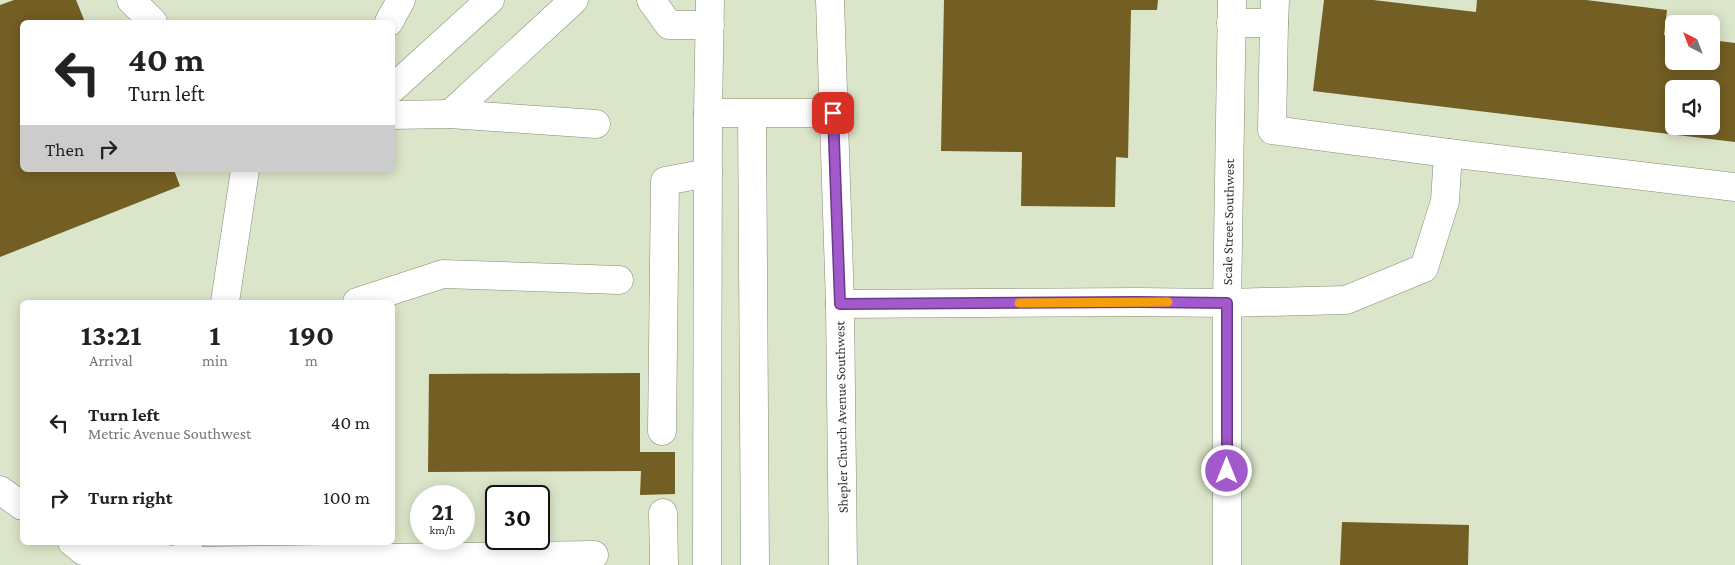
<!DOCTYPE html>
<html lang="en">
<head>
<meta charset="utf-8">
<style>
	body { margin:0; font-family:"Crimson Pro",serif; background:#f6f6f6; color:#222; height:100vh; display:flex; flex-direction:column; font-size:19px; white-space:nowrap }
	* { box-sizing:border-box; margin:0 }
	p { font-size:16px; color:#767676 }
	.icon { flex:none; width:28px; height:28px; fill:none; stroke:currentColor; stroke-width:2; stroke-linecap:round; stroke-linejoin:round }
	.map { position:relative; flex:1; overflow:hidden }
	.drawer { position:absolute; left:20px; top:300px; width:375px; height:245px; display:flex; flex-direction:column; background:#fff; border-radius:8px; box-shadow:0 2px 12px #0003 }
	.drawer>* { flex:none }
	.hud { position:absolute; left:20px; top:20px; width:375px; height:152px; border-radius:8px; box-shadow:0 2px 12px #0003; background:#fff; color:#222; overflow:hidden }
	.needle { width:32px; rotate:318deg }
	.controls { position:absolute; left:1665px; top:15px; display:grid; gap:10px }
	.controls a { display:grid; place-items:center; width:55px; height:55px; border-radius:8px; background:#fff; box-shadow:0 2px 12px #0003; font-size:25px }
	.speed { position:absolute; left:410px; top:485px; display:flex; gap:10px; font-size:25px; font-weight:700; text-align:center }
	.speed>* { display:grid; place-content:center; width:65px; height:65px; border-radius:50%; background:#fff; box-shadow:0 2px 12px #0003; line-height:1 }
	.speed small { font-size:12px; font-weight:400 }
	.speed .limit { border:2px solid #111; border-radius:8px; background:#fff; color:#111 }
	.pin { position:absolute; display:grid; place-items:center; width:42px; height:42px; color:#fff; margin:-21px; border-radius:10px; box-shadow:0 2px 8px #0006 }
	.me { position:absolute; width:55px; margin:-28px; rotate:0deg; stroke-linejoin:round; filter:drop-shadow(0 0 4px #0008) }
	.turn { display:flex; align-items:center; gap:18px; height:105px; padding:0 25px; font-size:22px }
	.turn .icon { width:65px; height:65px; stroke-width:2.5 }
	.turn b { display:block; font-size:35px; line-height:42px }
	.then { display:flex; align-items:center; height:48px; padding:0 25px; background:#0003; gap:10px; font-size:19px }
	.eta { display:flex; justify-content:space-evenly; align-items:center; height:85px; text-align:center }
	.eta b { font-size:30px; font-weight:700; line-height:35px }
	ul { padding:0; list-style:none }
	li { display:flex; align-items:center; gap:15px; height:75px; padding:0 25px }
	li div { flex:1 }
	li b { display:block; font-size:19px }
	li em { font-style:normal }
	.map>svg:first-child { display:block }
</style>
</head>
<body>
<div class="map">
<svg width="1735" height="565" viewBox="0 0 1735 565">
	<rect width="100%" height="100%" fill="#dbe5c9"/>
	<g fill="#735e23" fill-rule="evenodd">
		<polygon points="14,0 76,0 85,22 22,22 22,170 174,170 180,186 0,257 0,5"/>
		<polygon points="944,0 1158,0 1157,10 1131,10 1128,158 1116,157 1115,207 1021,206 1022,152 941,151"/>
		<path d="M1324,0H1373L1476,12L1477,0H1586L1667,10L1664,35L1674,36V61H1711V40L1735,43V142L1313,91ZM1674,89H1711V126H1674Z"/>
		<polygon points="640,373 640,452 675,452 675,494 640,495 641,471 428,472 429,374"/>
		<polygon points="1342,522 1469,525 1468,565 1340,565"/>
	</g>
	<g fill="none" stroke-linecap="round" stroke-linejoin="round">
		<g stroke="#838d73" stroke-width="29">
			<g id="minor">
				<polyline points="131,0 153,22"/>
				<polyline points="651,0 669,25 710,25"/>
				<polyline points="830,0 840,304 843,565"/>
				<polyline points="389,22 401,0"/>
				<polyline points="1274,23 1275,0"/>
				<polyline points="392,89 490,0"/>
				<polyline points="708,113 833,113"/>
				<polyline points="450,114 574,0"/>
				<polyline points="752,114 755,565"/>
				<polyline points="392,115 450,114 596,124"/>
				<polyline points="1448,153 1735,187"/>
				<polyline points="225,302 245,170"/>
				<polyline points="357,302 443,274 619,280"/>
				<polyline points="840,304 1137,302 1227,303 1346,300 1424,268 1445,201 1448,153 1272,130 1274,23 1231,23"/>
				<polyline points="662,431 665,181 708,173"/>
				<polyline points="0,490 22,506"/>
				<polyline points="663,513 664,565"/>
				<polyline points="72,542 83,551 185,561 188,544"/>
				<polyline points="185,561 594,555"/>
				<polyline points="707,565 708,113 710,0"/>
				<polyline points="1227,565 1227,303 1232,0"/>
			</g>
		</g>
		<use href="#minor" stroke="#fff" stroke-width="28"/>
	</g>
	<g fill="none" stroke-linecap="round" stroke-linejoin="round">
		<g stroke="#693a85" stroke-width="12">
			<polyline id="route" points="833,113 840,304 1137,302 1227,303 1227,471"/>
		</g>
		<use href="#route" stroke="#a259cc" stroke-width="9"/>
		<polyline stroke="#f59e0b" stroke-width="9" points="1019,303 1168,302"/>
	</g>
	<g text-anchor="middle" stroke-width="5" stroke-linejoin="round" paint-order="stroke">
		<g font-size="14" fill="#303429" stroke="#fff">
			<text transform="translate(1228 222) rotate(-89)" y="5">Scale Street Southwest</text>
			<text transform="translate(841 417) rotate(-91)" y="5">Shepler Church Avenue Southwest</text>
		</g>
	</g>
</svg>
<div class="controls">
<a><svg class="needle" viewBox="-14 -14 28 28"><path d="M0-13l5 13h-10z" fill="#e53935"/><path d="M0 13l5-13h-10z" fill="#767676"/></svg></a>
<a><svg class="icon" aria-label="sound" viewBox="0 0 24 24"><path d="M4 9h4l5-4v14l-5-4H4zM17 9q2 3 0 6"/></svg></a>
</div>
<div class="speed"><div>21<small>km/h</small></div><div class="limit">30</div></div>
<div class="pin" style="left:833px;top:113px;background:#d93025"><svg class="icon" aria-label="arrive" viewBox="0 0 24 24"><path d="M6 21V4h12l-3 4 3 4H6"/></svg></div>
<svg class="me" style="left:1227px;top:471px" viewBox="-20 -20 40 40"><circle r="17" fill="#a259cc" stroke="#fff" stroke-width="3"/><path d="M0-11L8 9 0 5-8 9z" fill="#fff"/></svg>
<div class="hud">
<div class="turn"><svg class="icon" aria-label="left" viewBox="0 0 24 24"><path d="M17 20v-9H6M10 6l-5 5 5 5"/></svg><div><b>40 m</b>Turn left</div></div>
<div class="then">Then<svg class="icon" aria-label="right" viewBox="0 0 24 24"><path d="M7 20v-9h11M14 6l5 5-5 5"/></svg></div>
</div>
<section class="drawer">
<div class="eta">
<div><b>13:21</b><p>Arrival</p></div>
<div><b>1</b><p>min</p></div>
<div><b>190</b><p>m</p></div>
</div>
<ul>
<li><svg class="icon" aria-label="left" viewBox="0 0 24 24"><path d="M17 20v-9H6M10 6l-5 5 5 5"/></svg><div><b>Turn left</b><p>Metric Avenue Southwest</p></div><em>40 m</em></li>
<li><svg class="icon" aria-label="right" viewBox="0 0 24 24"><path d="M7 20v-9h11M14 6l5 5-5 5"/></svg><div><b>Turn right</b></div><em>100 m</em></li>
</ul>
</section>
</div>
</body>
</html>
